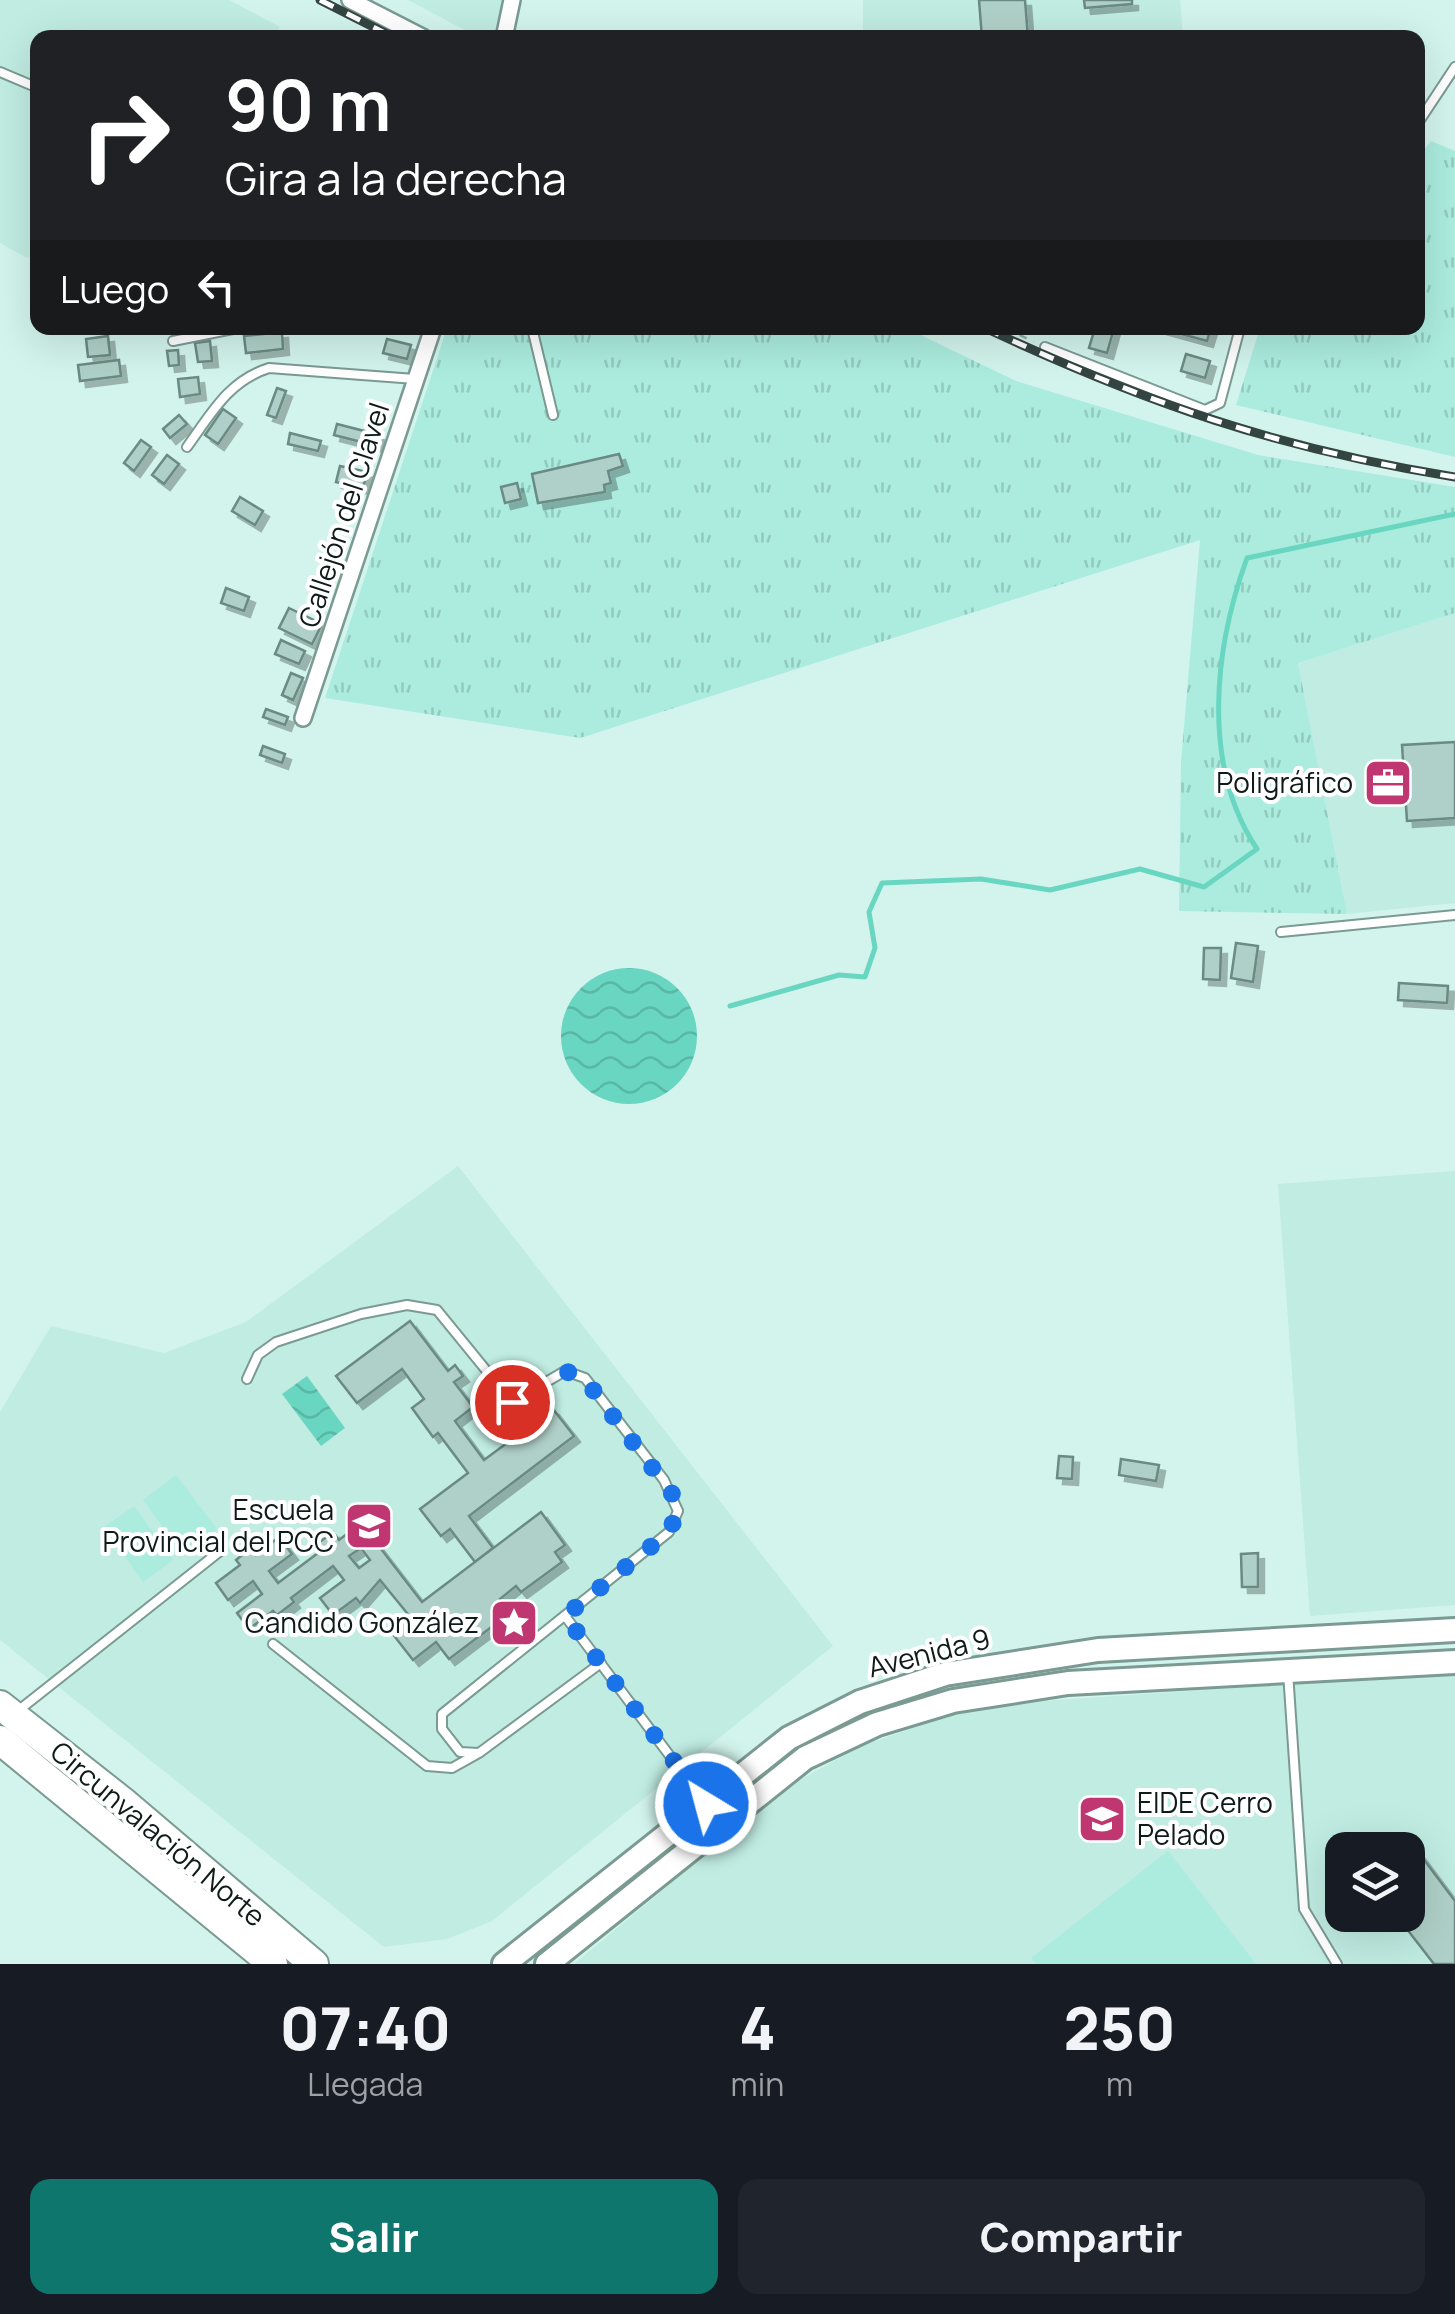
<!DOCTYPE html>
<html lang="es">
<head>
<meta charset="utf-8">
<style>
	body { margin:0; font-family:Manrope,sans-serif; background:#20242c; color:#f1f3f6; height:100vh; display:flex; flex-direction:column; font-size:38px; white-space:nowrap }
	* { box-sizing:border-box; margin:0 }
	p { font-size:32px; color:#9ea1a6 }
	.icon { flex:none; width:55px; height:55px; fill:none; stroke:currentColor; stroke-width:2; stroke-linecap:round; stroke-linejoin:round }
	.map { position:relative; height:1964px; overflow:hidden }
	.side { display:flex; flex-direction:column; background:#171b24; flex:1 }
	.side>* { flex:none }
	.banner { position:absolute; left:30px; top:30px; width:1395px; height:305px; border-radius:20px; box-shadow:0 10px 40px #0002; background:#202124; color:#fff; overflow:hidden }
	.buttons { position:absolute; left:1325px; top:1832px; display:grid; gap:20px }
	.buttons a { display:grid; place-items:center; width:100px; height:100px; border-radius:20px; background:#171b24; box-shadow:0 10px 40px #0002; font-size:50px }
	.pin { position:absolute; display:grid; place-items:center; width:85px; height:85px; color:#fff; margin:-42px; border:5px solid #fff; border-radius:50%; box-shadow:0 2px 10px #0007 }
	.me { position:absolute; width:110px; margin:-55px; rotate:323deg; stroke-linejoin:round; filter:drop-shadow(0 0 8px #0008) }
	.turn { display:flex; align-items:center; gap:35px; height:210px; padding:0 30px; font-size:45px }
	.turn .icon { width:130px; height:130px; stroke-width:2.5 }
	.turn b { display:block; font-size:70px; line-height:85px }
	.then { display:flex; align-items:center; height:95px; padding:0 30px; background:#0003; gap:20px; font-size:38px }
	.eta { display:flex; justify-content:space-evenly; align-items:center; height:170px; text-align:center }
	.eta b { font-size:60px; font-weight:800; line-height:70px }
	.button { display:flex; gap:20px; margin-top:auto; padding:20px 30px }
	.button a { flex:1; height:115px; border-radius:20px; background:#0f766e; color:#fff; font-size:40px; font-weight:800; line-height:115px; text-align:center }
	.button a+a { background:#20242c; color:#f1f3f6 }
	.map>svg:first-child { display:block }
</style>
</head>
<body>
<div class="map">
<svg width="1455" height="1964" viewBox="0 0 1455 1964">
	<defs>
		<pattern id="grass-tufts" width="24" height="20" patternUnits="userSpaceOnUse" patternTransform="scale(2.5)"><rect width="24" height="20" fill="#abecde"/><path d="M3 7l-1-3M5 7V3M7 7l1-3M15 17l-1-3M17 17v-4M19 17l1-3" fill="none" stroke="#92cabe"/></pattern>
		<pattern id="water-waves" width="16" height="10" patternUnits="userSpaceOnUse" patternTransform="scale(2.5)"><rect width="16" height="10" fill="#69d6c2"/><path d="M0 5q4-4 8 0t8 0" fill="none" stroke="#5ab7a6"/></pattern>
		<filter id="shadow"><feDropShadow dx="6" dy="6" stdDeviation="0" flood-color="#0004"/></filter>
	</defs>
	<rect width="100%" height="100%" fill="#d2f4ec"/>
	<g fill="#c0ece2" fill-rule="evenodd">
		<polygon points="0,0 229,0 280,27 275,38 38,38 37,258 25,257 0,243"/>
		<polygon points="408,0 512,0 504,38 478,37"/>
		<polygon points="863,0 1180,0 1183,37 863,37"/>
		<polygon points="1455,613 1455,903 1347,914 1298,663"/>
		<polygon points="458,1166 833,1646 492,1921 447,1939 384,1947 0,1640 0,1412 51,1326 164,1353 246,1322"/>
		<polygon points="1455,1171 1455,1605 1310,1616 1278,1184"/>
		<path d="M1455,1673V1964H574L787,1787L863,1745L984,1705ZM1342,1850H1408V1915H1342Z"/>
	</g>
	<g fill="url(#grass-tufts)">
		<polygon points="1431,141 1455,151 1455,457 1236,405 1260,328 1418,328 1418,158"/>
		<polygon points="447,328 906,328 1016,381 1258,455 1455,487 1455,613 1298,663 1347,914 1179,911 1181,762 1200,540 580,738 325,698"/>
	</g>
	<g fill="#abecde">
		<polygon points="176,1475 217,1529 183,1554 143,1500"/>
		<polygon points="134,1506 173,1560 143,1582 104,1527"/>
		<polygon points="1168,1851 1256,1964 1036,1964 1031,1958"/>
	</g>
	<g fill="url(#water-waves)">
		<circle cx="629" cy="1036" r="68"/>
		<polygon points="307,1376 345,1428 321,1446 282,1394"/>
	</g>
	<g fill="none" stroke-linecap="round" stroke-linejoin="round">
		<path stroke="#69d6c2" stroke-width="5" d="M730,1006L839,975L865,977L875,948L869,912L882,883L981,879L1050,890L1140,869L1204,887L1257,849C1201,765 1214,649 1247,558L1455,514"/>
	</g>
	<g fill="#afd0c8" stroke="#6a8a83" stroke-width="2.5" fill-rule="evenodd" filter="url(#shadow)">
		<polygon points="979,0 1025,0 1028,38 982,38"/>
		<polygon points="1084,0 1132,0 1132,4 1085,8"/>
		<polygon points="1095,328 1114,328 1107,353 1089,348"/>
		<polygon points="1160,328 1211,328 1207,341"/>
		<polygon points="282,332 283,349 246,353 244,336"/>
		<polygon points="108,336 110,355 88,357 86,339"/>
		<polygon points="387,339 411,345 407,359 383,353"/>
		<polygon points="210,341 212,361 198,362 195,343"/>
		<polygon points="178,350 179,365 169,366 167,351"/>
		<polygon points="1186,354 1210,361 1205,378 1181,371"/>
		<polygon points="119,360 121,376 80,381 78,365"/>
		<polygon points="198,377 200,394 180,397 178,379"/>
		<polygon points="277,388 286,391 276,418 267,415"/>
		<polygon points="223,409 236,418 218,444 205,435"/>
		<polygon points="179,415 187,424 170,438 163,429"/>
		<polygon points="337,424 380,435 377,446 334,435"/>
		<polygon points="290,433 321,441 318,451 288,444"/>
		<polygon points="141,440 151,447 134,471 124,463"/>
		<polygon points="619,454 623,466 608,471 611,483 604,485 605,492 538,503 532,474"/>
		<polygon points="167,455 179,464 164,484 152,475"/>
		<polygon points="340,466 367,472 363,488 336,482"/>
		<polygon points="517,483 521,499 505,503 501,487"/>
		<polygon points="240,497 263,511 255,525 232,511"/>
		<polygon points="226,588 249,597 244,611 221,603"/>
		<polygon points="289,608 322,624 312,644 279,628"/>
		<polygon points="281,640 305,651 299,664 275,654"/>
		<polygon points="291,673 303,678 293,700 282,695"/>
		<polygon points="266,709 288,717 285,725 263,717"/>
		<polygon points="1455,742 1455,818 1407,821 1402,745"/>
		<polygon points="263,746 285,754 282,763 260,755"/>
		<polygon points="1236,943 1258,946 1253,982 1231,978"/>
		<polygon points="1204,948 1221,948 1220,980 1203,979"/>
		<polygon points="1399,983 1448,986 1447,1003 1398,1000"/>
		<polygon points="410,1321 448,1371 455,1365 463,1376 454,1382 473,1407 455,1421 484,1460 553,1409 574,1436 469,1516 493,1548 475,1562 450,1529 441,1536 420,1509 468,1473 438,1433 433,1437 412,1408 424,1399 402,1369 357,1403 336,1376"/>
		<polygon points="1059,1456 1073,1457 1072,1479 1057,1478"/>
		<polygon points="1121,1459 1159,1465 1156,1481 1119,1475"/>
		<path d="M541,1512L565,1545L555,1552L562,1562L521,1592L516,1586L500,1599L510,1613L449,1659L436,1642L413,1660L388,1628L407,1613L380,1580L360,1603L356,1598L333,1615L320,1598L344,1580L333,1566L291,1598L294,1602L277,1615L273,1611L249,1629L237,1613L262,1594L253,1581L228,1600L216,1583L240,1565L236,1560L251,1548L256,1555L279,1537L292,1554L269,1571L278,1583L322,1550L317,1544L333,1532L339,1540L361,1523L422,1602ZM361,1548L370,1560L359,1568L349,1556Z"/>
		<polygon points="1258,1553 1258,1587 1242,1587 1241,1554"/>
		<polygon points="1407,1837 1455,1901 1455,1964 1434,1964 1396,1915 1408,1915 1408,1850 1390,1850"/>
	</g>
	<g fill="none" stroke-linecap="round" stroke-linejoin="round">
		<g stroke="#7a9a92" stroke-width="12">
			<g id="lane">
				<polyline points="0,72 38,88"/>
				<polyline points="1418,123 1455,67"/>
				<polyline points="532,328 553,415"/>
				<polyline points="173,341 238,328"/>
				<polyline points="1045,347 1205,410 1220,403 1240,328"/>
				<path d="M187,447C211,414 228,381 269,368L415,379"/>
				<polyline points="1281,932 1455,915"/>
				<polyline points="247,1379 258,1355 276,1342 361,1314 407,1305 437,1310 512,1402 565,1371 585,1378 664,1480 678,1511 669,1532 442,1714 442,1729 460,1752 479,1753 601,1663"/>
				<polyline points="565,1616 703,1800"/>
				<polyline points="273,1644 427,1766 452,1768 477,1754"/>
				<polyline points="1288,1672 1304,1909 1337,1964"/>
				<polyline points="19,1710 219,1552"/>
			</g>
		</g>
		<g stroke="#7a9a92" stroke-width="20">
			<g id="street">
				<polyline points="350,0 424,38"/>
				<polyline points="504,38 512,0"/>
				<polyline points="303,718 433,328"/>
			</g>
		</g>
		<g stroke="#7a9a92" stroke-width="28">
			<g id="secondary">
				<polyline points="504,1964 789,1738 860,1702 945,1674 1098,1650 1455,1630"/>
				<polyline points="547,1964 805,1758 877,1724 953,1701 1068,1683 1455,1662"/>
			</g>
		</g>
		<g stroke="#7a9a92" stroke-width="32">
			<g id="highway">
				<polyline points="0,1705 122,1801 314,1964"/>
				<polyline points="0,1740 273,1964"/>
			</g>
		</g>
		<polyline stroke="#90aba5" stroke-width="2.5" stroke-dasharray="8 8" stroke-linecap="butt" points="1005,328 1034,342"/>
		<use href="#lane" stroke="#fff" stroke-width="8"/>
		<use href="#street" stroke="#fff" stroke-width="15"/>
		<use href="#secondary" stroke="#fff" stroke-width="22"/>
		<use href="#highway" stroke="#fff" stroke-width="28"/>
		<g stroke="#344541" stroke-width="9">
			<g id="rail">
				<polyline points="320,0 395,38"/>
				<path d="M985,328C1146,403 1279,449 1455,477"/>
			</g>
		</g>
		<use href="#rail" stroke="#fff" stroke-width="5" stroke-dasharray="15" stroke-linecap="butt"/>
	</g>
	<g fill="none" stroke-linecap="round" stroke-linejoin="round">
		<polyline stroke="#1a73e8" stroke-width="18" stroke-dasharray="0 32.4" points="512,1402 565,1371 584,1378 673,1495 678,1511 669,1532 565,1616 706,1804"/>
	</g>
	<defs>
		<g id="office-square" transform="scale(2.5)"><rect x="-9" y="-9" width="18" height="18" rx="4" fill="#c03670" stroke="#fff"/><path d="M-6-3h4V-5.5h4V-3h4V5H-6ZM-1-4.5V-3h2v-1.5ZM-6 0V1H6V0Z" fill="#fff"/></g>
		<g id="university-square" transform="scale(2.5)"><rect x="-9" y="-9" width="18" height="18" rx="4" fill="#c03670" stroke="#fff"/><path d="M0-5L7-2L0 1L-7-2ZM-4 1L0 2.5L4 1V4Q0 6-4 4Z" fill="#fff"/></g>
		<g id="sight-square" transform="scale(2.5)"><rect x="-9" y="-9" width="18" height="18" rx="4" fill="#c03670" stroke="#fff"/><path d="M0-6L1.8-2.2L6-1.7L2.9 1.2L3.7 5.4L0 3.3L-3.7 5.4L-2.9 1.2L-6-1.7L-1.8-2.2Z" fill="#fff"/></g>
		<g id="school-square" transform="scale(2.5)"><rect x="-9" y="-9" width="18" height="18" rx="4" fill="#c03670" stroke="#fff"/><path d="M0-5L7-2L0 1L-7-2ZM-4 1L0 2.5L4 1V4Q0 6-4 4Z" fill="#fff"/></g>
	</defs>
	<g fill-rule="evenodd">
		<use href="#office-square" x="1388" y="783"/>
		<use href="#university-square" x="369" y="1526"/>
		<use href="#sight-square" x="514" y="1623"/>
		<use href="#school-square" x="1102" y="1819"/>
	</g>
	<g text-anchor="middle" stroke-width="8" stroke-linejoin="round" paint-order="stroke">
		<g font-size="28" fill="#0e1b18" stroke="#fff">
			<text transform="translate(344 515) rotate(-72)" y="10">Callejón del Clavel</text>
			<text transform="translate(929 1653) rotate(-14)" y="10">Avenida 9</text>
			<text transform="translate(158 1834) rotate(40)" y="10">Circunvalación Norte</text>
		</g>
		<g font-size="28" fill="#0e1b18" stroke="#fff" text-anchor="end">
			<text x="1353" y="793">Poligráfico</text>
			<text x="334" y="1520">Escuela<tspan x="334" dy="32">Provincial del PCC</tspan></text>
			<text x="479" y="1633">Candido González</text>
			<text x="1137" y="1813" text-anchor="start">EIDE Cerro<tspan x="1137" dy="32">Pelado</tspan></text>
		</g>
	</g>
</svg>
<div class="buttons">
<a><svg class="icon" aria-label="layers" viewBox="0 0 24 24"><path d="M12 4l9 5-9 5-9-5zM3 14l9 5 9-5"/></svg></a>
</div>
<div class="pin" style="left:512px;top:1402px;background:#d93025"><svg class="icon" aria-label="arrive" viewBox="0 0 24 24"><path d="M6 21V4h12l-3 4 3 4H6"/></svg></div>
<svg class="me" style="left:706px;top:1804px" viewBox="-20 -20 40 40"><circle r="17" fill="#1a73e8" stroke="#fff" stroke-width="3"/><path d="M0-11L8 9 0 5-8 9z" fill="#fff"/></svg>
<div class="banner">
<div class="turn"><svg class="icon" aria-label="right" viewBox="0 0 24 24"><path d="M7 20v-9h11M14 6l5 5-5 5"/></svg><div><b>90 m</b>Gira a la derecha</div></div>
<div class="then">Luego<svg class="icon" aria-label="left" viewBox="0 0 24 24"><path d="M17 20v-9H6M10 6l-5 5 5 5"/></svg></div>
</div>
</div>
<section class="side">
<div class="eta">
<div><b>07:40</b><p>Llegada</p></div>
<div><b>4</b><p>min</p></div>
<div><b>250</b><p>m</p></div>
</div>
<div class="button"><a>Salir</a><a>Compartir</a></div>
</section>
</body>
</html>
